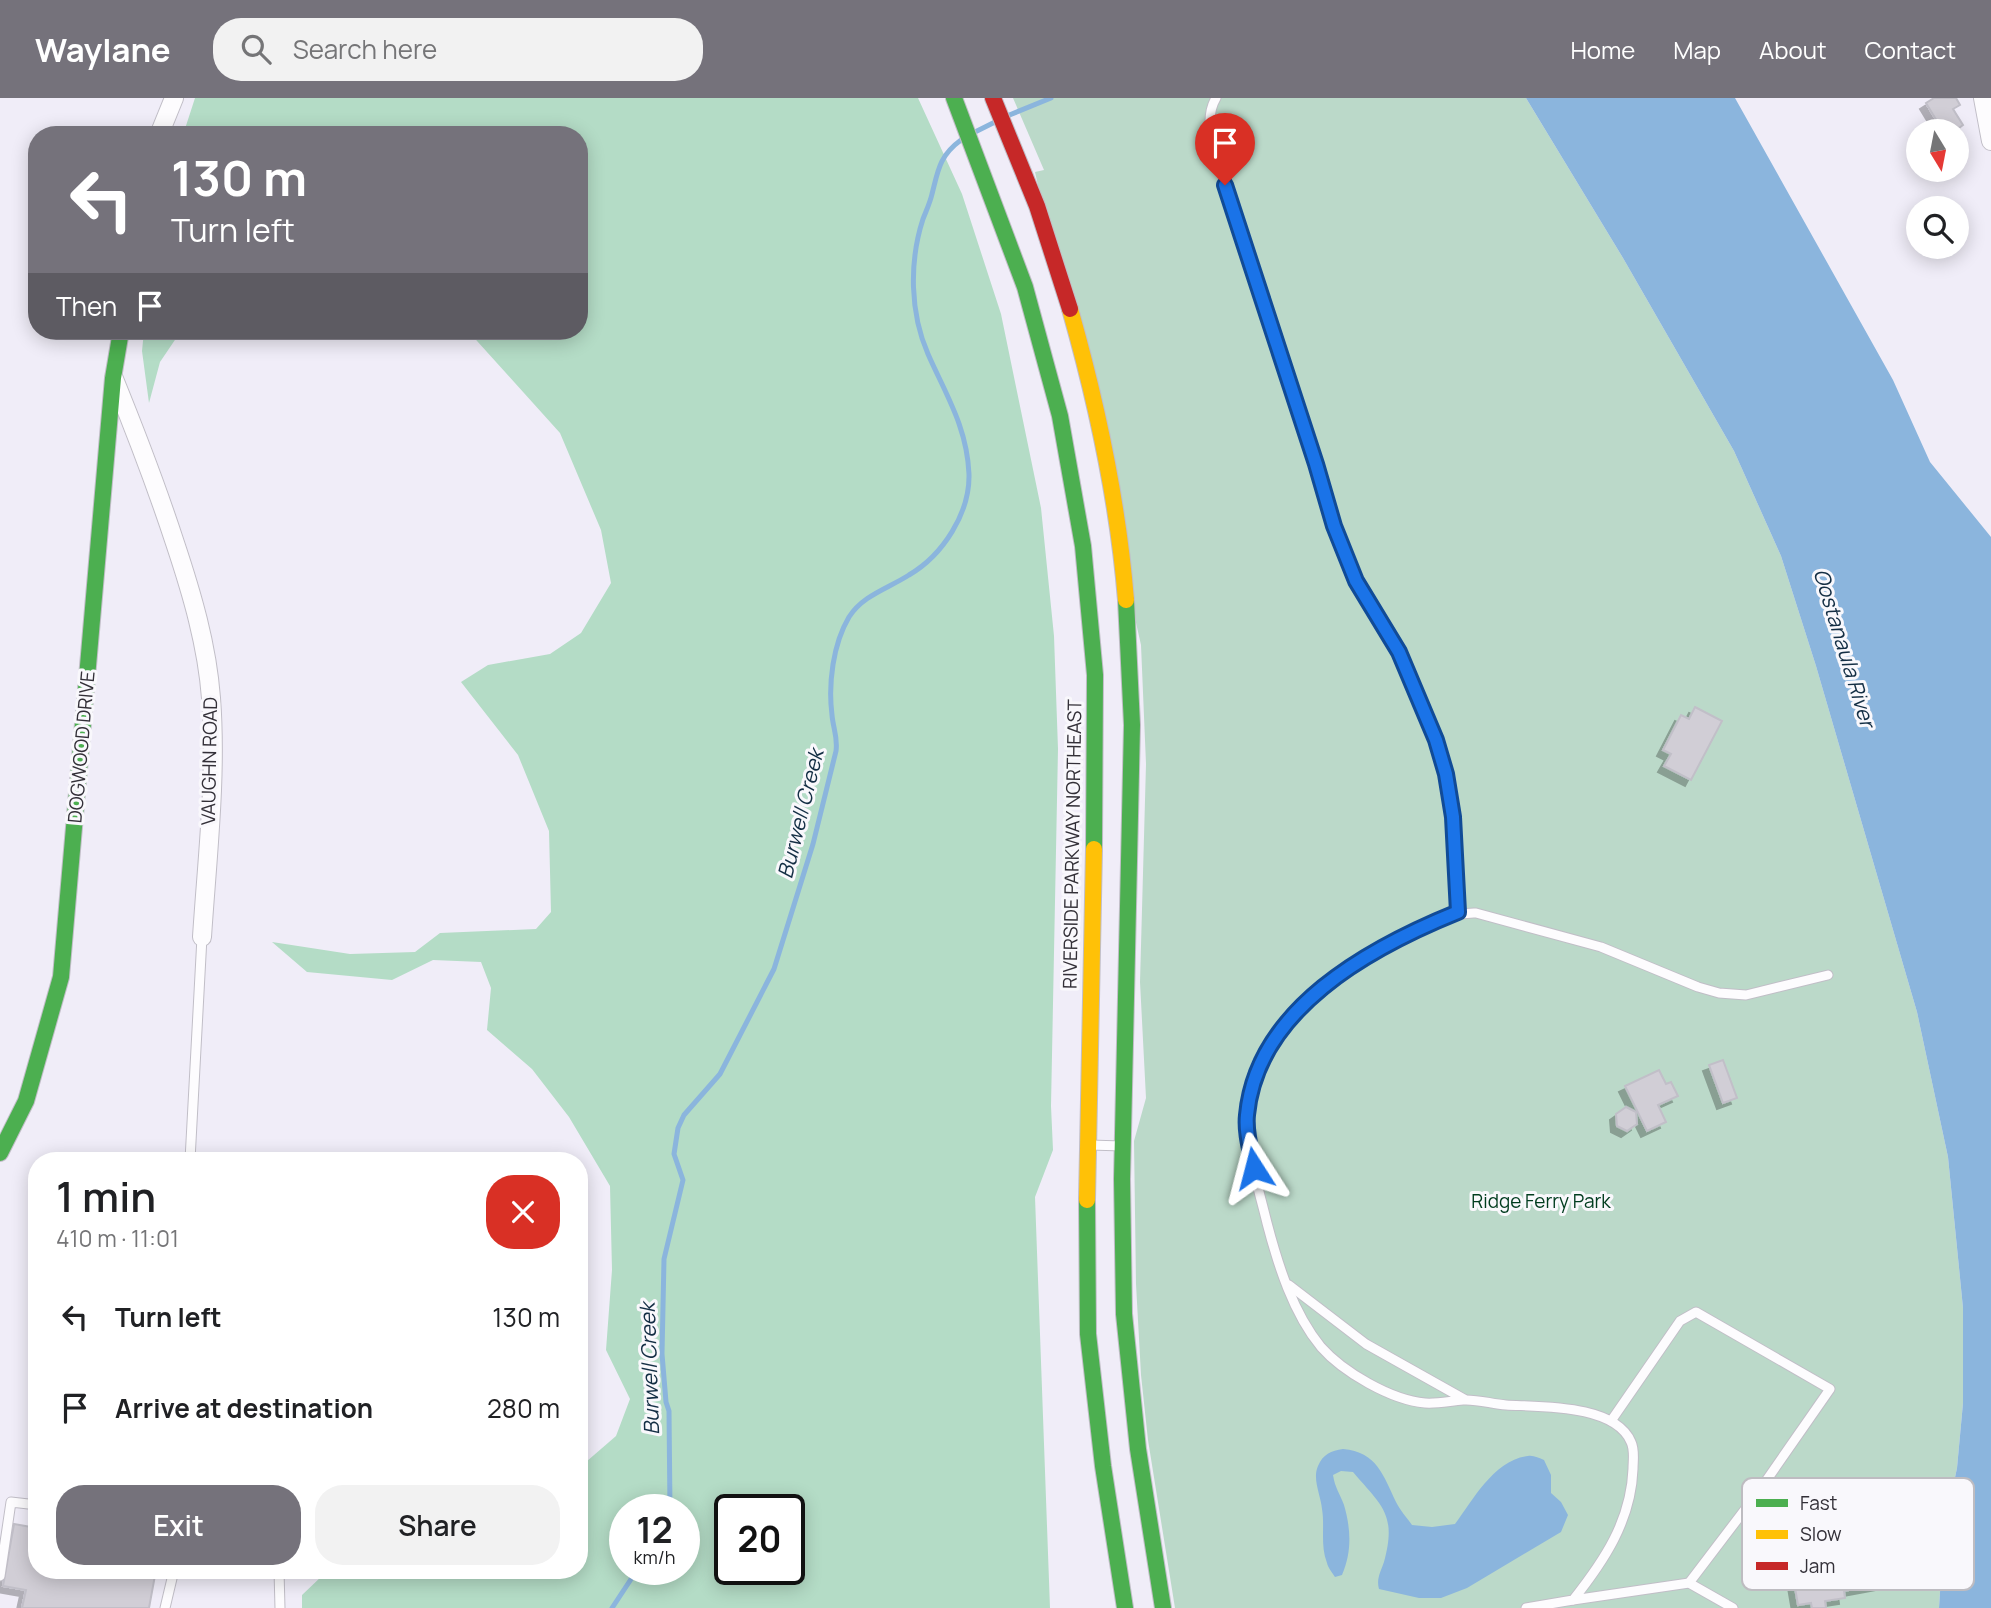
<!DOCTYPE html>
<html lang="en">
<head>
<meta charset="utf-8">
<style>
	body { margin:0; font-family:Manrope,sans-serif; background:#f2f2f2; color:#202124; height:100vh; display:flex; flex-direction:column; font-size:26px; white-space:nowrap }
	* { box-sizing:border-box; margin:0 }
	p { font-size:23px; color:#757577 }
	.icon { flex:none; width:38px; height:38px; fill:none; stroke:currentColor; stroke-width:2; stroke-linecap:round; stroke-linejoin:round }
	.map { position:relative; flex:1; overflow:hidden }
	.sheet { position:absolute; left:28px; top:1054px; width:560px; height:427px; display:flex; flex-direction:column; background:#fff; border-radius:28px; box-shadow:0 4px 18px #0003 }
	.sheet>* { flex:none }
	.guide { position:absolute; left:28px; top:28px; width:560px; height:214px; border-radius:28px; box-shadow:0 4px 18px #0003; background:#75727b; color:#fff; overflow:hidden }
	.needle { width:46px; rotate:170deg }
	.buttons { position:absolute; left:1906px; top:21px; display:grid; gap:14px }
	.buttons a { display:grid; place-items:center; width:63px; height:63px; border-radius:50%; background:#fff; box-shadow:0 4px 18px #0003; font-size:35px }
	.speed { position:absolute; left:609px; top:1396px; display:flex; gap:14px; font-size:35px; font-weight:700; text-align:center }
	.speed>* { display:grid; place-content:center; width:91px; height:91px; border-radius:50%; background:#fff; box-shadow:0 4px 18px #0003; line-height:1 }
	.speed small { font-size:18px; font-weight:400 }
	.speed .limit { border:4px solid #111; border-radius:10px; background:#fff; color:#111 }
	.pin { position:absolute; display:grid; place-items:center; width:60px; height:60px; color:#fff; margin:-72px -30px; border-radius:50% 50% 50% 0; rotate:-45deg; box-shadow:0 0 7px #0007 }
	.pin .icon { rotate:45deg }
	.me { position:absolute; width:77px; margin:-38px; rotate:351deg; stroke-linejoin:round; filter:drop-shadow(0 0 5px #0008) }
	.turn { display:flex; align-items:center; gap:24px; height:147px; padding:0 28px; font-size:32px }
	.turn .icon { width:91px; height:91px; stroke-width:2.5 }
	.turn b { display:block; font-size:49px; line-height:60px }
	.then { display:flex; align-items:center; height:66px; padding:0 28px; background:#0003; gap:14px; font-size:26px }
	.round { display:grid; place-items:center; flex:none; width:74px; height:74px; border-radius:28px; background:#f2f2f2 }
	.overview { display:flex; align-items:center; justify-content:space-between; height:119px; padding:0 28px }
	h1 { font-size:42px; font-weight:600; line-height:52px }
	.button { display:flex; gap:14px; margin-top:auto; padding:14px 28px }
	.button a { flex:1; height:80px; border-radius:28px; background:#75727b; color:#fff; font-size:28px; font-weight:600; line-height:80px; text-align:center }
	.button a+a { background:#f2f2f2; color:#202124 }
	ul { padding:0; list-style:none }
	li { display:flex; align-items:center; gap:21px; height:91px; padding:0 28px }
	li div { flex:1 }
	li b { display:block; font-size:26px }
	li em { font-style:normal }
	header { display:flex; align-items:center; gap:42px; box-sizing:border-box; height:98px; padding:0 35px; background:#75727b; color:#fff }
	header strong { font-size:33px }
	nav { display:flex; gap:38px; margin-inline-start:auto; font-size:24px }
	.search { width:490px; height:63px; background:#f2f2f2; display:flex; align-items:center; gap:18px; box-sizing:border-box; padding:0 24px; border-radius:28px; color:#757577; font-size:26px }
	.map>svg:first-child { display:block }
</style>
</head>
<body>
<header>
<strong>Waylane</strong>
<div class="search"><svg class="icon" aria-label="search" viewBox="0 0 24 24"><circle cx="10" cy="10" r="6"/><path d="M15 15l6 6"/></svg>Search here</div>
<nav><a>Home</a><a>Map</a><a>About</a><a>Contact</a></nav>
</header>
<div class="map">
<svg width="1991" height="1510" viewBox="0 0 1991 1510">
	<defs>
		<filter id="shadow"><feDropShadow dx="-6" dy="6" stdDeviation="0" flood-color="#0004"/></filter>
	</defs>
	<rect width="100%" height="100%" fill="#f0edf8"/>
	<polygon fill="#bbd9c9" points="1013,0 1526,0 1623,160 1734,353 1781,458 1816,568 1917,914 1948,1059 1963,1210 1963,1305 1957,1370 1944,1431 1939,1510 1175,1510 1148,1342 1141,1277 1136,1186 1134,1043 1146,1000 1140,884 1146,666 1141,547 1035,74 1044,72"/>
	<g fill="#b4dcc6" fill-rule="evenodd">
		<path d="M195,0H918L962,96L1001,216L1041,410L1054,538L1058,651L1051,1008L1053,1052L1035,1099L1050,1510H302V1497L323,1477L384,1472H579V1370L616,1338L630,1301L606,1252L612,1172L610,1088L569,1019L532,971L487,932L491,890L481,864L433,862L392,882L307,874L272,844L350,856L415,854L440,835L536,831L551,814L549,733L518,657L461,584L488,567L550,556L581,535L611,485L601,432L560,335L468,233H579V37H183ZM625,1412H684V1472H625ZM730,1412H789V1472H730Z"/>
		<polygon points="144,233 181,233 160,264 149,305 142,253"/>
	</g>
	<g fill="#8bb5dd">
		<polygon points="1526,0 1735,0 1893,282 1930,364 1991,439 1991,1510 1939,1510 1944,1431 1957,1370 1963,1305 1963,1210 1948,1059 1917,914 1816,568 1781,458 1734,353 1623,160"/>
		<path d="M1343,1351C1377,1354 1383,1377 1396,1404C1400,1412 1407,1420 1412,1427L1432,1429L1455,1426C1473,1402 1494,1362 1528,1358C1533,1357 1539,1360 1544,1362L1551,1377V1395L1561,1404L1568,1417L1561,1434L1467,1490L1441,1500H1419L1379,1491C1376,1481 1381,1473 1384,1464C1397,1416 1382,1408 1353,1374L1341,1373L1333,1377C1335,1390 1340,1396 1344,1407C1351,1431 1352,1454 1342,1477L1335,1479C1332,1474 1328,1470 1327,1465C1320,1447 1325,1429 1322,1411C1321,1398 1312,1381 1318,1368C1323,1356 1331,1353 1343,1351Z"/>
	</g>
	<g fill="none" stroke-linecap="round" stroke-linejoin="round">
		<g stroke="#8bb5dd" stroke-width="5">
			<polyline points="1007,18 1051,0"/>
			<polyline points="975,34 995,24"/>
			<path d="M670,1412L669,1313L666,1304L662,1256L664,1161L683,1082L674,1056L678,1030L684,1017L720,976L774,871L813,746L836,653C838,639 833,630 832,617C828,586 833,546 849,519C863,497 889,490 909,477C943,457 970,415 969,376C967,329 946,297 928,256C910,215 909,164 923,121C926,113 930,105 932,96C938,73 939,58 961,42"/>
			<polyline points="612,1510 637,1472"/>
		</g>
	</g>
	<g fill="#d1ced6" stroke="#c1bfc8" stroke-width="2" filter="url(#shadow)">
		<polygon points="1934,0 1956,0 1960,7 1953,11 1963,27 1959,30 1966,46 1956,52 1956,33 1943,33 1926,5"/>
		<polygon points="1695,609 1722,623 1691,682 1664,668 1671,656 1663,652 1681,617 1689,621"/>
		<polygon points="1723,962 1737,1000 1723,1005 1709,967"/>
		<polygon points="1659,972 1666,986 1671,984 1678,998 1658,1007 1666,1024 1647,1033 1625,988"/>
		<polygon points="1626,1009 1636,1014 1637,1026 1627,1033 1617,1028 1616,1016"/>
		<polygon points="1858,1387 1865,1434 1873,1433 1882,1486 1844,1493 1845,1500 1825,1503 1826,1510 1812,1510 1811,1505 1798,1507 1793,1478 1784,1479 1780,1457 1800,1453 1799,1445 1803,1444 1795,1398 1817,1394 1822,1425 1841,1421 1836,1391"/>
		<polygon points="14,1426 37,1430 37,1472 156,1472 149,1510 22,1510 26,1492 3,1488"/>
	</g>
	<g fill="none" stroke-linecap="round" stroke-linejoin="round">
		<g stroke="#c1bec7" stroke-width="11">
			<g id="lane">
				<path d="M1216,0C1204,20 1213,44 1218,65L1316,366L1334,428L1356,483L1400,554L1436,642L1446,676L1453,719L1458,814"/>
				<polyline points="1090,1047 1122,1048"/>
				<polyline points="190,1062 202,839"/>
				<polyline points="1289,1187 1366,1246 1464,1301"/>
				<polyline points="1611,1323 1680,1223 1696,1214 1830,1291 1759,1393 1689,1485"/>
				<polyline points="279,1472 280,1510"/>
				<polyline points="0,1478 11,1404 37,1407"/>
				<polyline points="1573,1502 1689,1485 1733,1510"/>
				<polyline points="165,1510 174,1472"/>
				<path d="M1526,1510L1573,1502C1604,1463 1631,1423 1633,1371C1633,1362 1635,1352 1631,1344C1615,1306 1540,1309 1506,1307C1492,1306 1477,1301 1463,1302C1450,1303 1437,1306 1425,1305C1391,1302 1343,1274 1321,1249C1293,1215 1278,1167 1267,1125C1260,1096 1245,1047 1247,1018C1252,943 1312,893 1372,857C1403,839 1439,814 1476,815L1601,849L1698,889L1719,895L1746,897L1828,877"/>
			</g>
		</g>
		<g stroke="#c1bec7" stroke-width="20">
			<g id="street">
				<polyline points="1983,0 1991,43"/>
				<polyline points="159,37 174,0"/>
				<path d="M114,281C136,335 157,390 175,445C192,496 207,547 211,600C217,677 207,762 202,839"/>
			</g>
		</g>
		<g stroke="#c1bec7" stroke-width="18">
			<g id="fast">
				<polyline points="954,0 1025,189 1060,318 1083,448 1095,577 1094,751"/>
				<polyline points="1126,502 1132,627 1122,1081 1124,1216 1138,1351 1163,1510"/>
				<polyline points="0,1055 26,1003 61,879 113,280 121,233"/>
				<polyline points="1087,1102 1088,1236 1103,1368 1125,1510"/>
			</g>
		</g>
		<g stroke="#c1bec7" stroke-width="18">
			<g id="slow">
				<path d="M1070,211C1097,306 1118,403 1126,502"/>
				<polyline points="1087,1102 1094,751"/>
			</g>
		</g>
		<g stroke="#c1bec7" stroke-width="18">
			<polyline id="jam" points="993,0 1037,108 1070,211"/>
		</g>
		<use href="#lane" stroke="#fdfcfe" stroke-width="9"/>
		<use href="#street" stroke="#fdfcfe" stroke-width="18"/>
		<use href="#fast" stroke="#4caf50" stroke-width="16"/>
		<use href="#slow" stroke="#ffc107" stroke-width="16"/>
		<use href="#jam" stroke="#c62828" stroke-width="16"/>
	</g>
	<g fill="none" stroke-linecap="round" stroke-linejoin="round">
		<g stroke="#114b97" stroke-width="18">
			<path id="route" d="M1225,87L1316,366L1334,428L1356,483L1399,554L1436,642L1446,676L1453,719L1458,814C1369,850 1257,911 1247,1017C1245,1034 1251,1054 1254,1070"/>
		</g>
		<use href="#route" stroke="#1a73e8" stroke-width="12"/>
	</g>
	<g text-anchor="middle" stroke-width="6" stroke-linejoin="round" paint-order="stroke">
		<g font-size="19" fill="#333038" stroke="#f9f8fc">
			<text transform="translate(81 649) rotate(-85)" y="7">DOGWOOD DRIVE</text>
			<text transform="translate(209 663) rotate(-89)" y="7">VAUGHN ROAD</text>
			<text transform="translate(1072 746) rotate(-89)" y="7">RIVERSIDE PARKWAY NORTHEAST</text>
		</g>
		<g font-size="19" fill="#003c1e" stroke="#f9f8fc">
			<text x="1541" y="1110">Ridge Ferry Park</text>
		</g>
		<g font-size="21" font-style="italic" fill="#132e44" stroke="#f9f8fc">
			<text transform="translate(1844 550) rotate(73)" y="7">Oostanaula River</text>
			<text transform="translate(801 716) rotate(-76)" y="7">Burwell Creek</text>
			<text transform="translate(650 1271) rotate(-92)" y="7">Burwell Creek</text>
		</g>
	</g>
	<rect x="1742" y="1380" width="232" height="112" rx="10" fill="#f9f8fc" stroke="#bebcc1" stroke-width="2"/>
	<rect x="1756" y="1401" width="32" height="8" fill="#4caf50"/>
	<rect x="1756" y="1432" width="32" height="9" fill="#ffc107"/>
	<rect x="1756" y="1464" width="32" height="8" fill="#c62828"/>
	<g font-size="19" fill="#333038">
		<text x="1800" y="1412">Fast</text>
		<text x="1800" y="1443">Slow</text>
		<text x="1800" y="1475">Jam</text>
	</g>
</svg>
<div class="buttons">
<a><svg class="needle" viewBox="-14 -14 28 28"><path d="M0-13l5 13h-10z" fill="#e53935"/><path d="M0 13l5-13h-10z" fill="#757577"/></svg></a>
<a><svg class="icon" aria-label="search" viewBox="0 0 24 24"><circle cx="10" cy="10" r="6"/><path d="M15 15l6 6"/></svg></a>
</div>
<div class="speed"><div>12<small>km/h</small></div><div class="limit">20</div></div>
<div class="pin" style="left:1225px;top:87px;background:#d93025"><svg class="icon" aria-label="arrive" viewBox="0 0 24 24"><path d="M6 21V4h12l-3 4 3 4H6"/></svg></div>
<svg class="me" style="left:1254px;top:1070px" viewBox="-20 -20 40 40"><path d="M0-17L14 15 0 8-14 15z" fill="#1a73e8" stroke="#fff" stroke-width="4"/></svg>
<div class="guide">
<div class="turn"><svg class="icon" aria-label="left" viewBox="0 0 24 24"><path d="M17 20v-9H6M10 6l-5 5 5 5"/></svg><div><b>130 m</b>Turn left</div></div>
<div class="then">Then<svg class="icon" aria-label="arrive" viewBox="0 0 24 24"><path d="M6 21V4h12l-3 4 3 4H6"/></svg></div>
</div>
<section class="sheet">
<div class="overview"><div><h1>1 min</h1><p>410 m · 11:01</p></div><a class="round" style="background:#d93025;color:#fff"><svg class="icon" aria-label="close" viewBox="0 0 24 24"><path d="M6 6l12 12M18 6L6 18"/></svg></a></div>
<ul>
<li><svg class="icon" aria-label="left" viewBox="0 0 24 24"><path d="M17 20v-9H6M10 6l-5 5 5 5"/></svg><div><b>Turn left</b></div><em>130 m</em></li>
<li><svg class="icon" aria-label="arrive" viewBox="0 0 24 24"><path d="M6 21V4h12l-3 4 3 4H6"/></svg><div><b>Arrive at destination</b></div><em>280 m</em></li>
</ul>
<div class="button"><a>Exit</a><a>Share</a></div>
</section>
</div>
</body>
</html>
